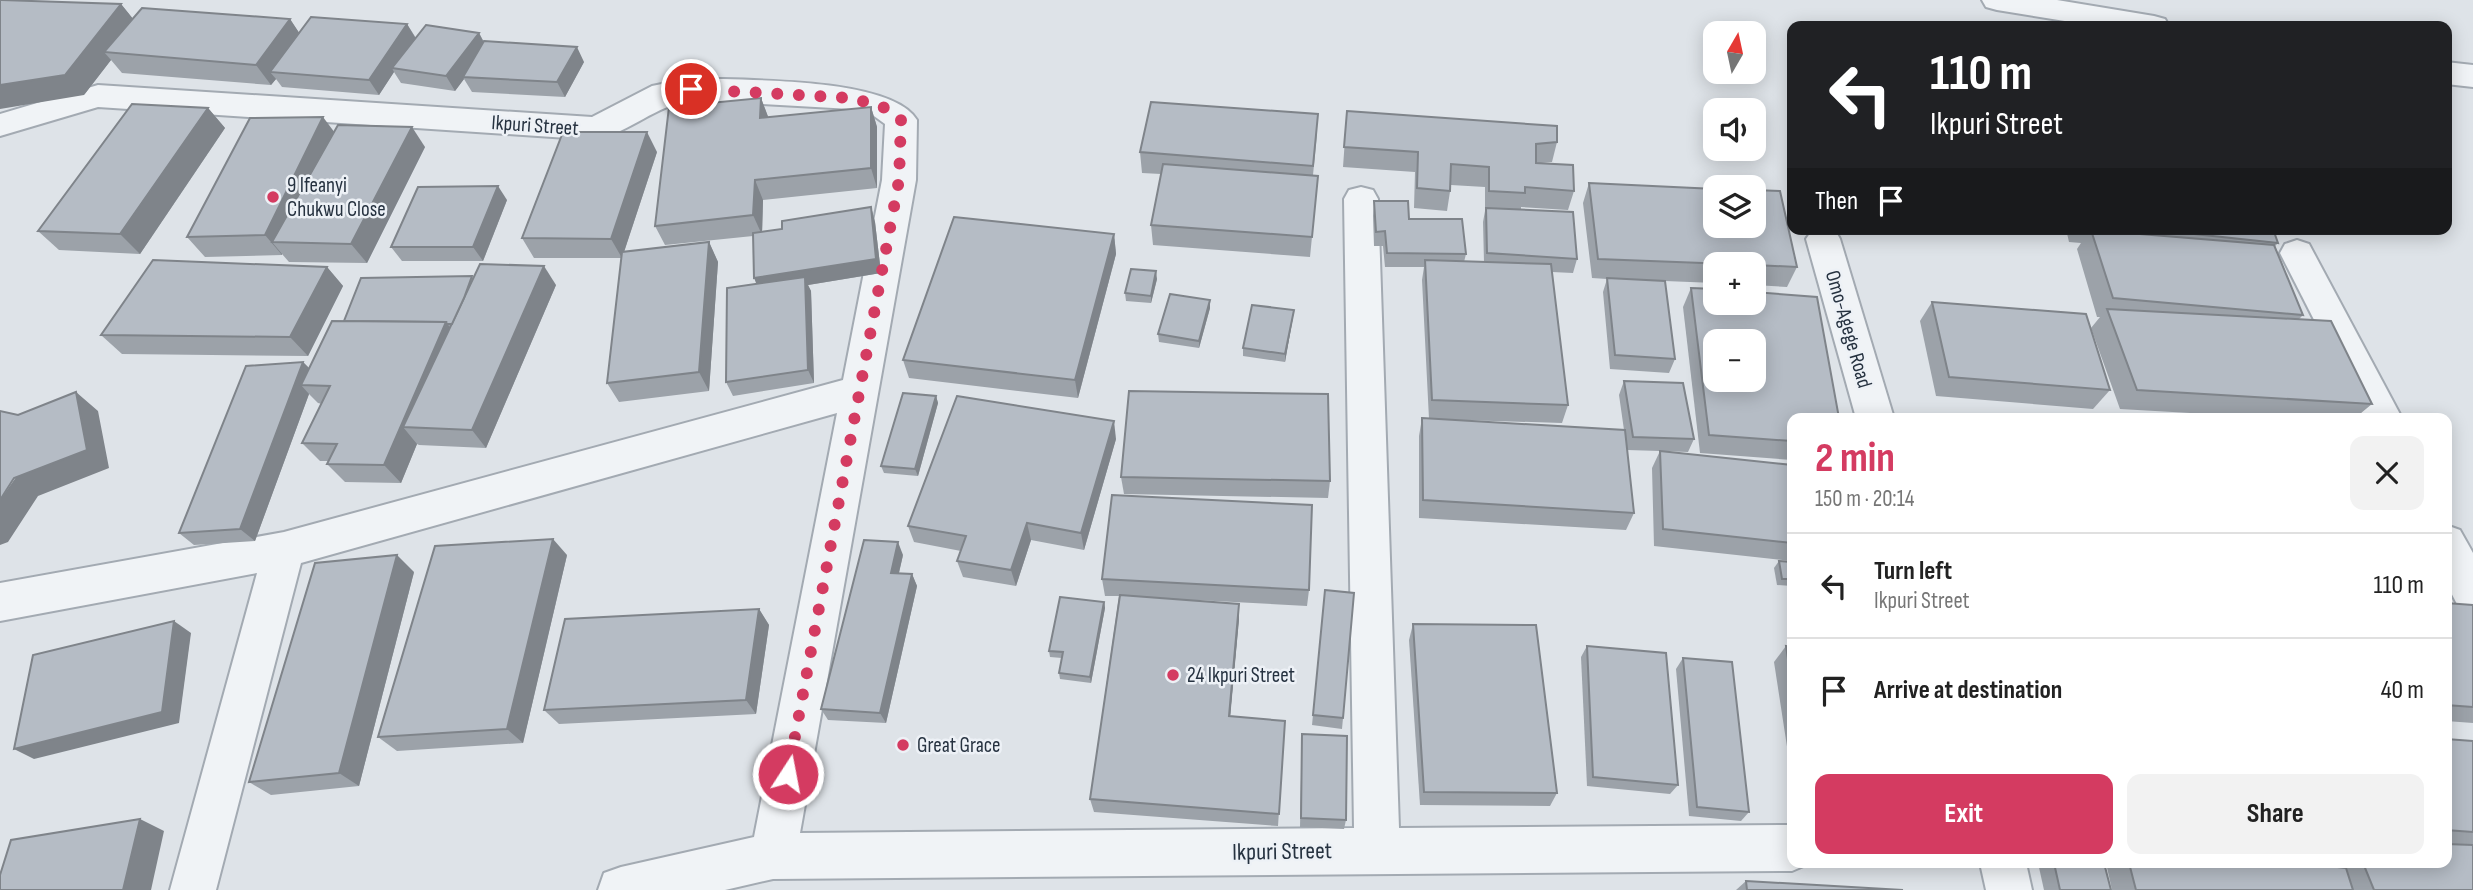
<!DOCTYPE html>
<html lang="en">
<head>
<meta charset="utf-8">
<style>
	body { margin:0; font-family:"Sofia Sans Condensed",sans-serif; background:#f2f2f2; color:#222; height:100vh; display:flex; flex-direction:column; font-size:26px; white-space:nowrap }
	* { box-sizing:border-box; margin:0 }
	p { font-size:23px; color:#767676 }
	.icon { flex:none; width:38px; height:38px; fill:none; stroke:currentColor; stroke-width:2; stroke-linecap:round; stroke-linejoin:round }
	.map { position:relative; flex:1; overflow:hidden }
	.details { position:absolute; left:1787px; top:413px; width:665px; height:455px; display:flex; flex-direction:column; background:#fff; border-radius:14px; box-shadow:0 4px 18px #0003 }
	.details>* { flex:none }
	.banner { position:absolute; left:1787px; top:21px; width:665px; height:214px; border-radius:14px; box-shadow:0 4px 18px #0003; background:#202124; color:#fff; overflow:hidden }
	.needle { width:46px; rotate:9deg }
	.buttons { position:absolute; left:1703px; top:21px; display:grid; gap:14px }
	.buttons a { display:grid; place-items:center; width:63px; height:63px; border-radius:14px; background:#fff; box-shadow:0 4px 18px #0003; font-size:35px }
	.pin { position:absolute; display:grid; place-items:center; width:60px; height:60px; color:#fff; margin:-30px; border:4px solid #fff; border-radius:50%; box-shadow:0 2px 7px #0007 }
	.me { position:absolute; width:77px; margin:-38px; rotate:11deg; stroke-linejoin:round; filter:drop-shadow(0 0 5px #0008) }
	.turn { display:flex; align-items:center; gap:24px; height:147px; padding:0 28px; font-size:32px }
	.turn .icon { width:91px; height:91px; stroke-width:2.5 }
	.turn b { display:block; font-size:49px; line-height:60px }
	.then { display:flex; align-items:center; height:66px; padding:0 28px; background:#0003; gap:14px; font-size:26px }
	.round { display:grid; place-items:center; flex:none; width:74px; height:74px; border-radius:14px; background:#f2f2f2 }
	.summary { display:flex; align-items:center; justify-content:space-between; height:119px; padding:0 28px }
	h1 { font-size:42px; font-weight:700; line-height:52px; color:#d43b61 }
	.cta { display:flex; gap:14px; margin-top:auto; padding:14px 28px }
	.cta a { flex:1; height:80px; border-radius:14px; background:#d43b61; color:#fff; font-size:28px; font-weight:700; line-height:80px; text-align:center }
	.cta a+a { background:#f2f2f2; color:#222 }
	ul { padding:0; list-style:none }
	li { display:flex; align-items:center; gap:21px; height:105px; padding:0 28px; border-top:2px solid #e0e0e0 }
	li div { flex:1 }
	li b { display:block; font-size:26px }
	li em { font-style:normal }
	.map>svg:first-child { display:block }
</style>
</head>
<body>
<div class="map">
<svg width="2473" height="890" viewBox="0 0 2473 890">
	<rect width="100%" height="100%" fill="#dee3e8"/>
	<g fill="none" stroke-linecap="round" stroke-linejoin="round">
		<g stroke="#a3aab2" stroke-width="4">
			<g id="street">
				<polygon points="1982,0 2057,0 2154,16 2165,19 2169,26 2096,26 1997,10 1986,7"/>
				<polygon points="2446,62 2473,65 2473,87 2446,84"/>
				<path d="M691,78C741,81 891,76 917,120L916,180L800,833L1354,828L1344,199L1349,190L1361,187L1373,190L1378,199L1399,828L1792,825V863L1808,864L1792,871L773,879L725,890H598L604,873L621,867L754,837L837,413L301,563L216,890H170L257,573L0,621V583L284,532L843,380L882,180L885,124L874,116L851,109L691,100C656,106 630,131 597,140L98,107L0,136V114L98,85L592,117L652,86Z"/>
				<polygon points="1813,229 1835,230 1840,239 1894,418 1856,418 1806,239"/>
				<polygon points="2297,240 2309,244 2402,418 2364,418 2280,253 2285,244"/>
				<polygon points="2446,525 2460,530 2473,553 2473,611 2458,606 2446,583"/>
				<polygon points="1980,863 2026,863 2032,890 1986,890"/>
			</g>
		</g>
		<use href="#street" fill="#f0f3f6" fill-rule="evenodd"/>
	</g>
	<g fill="#9ca2a9">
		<polygon points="121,4 133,19 290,19 299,33 407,24 416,38 479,33 484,42 584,62 565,97 472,92 464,79 455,91 401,83 394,72 379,95 282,87 276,79 271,85 122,73 111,60 84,95"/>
		<polygon points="761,98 768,117 871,107 877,127 877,188 763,200 762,232 782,229 871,207 875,222 881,273 808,285 811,291 814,383 733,396 726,382 756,284 753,236 665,245 655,226"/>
		<polygon points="208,108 225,128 140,254 59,250 38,231"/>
		<polygon points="1347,111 1557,142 1552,162 1540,163 1574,191 1568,210 1521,207 1521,209 1577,259 1573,273 1552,272 1568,405 1562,423 1429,419 1422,280 1424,267 1385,267 1383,246 1374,246 1373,216 1374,201 1409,219 1466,254 1464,262 1484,262 1483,222 1485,211 1485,187 1451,185 1447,211 1414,208 1415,172 1343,167"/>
		<polygon points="334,132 425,147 367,263 289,262 282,254 282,255 205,257 187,237"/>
		<polygon points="1317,134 1313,175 1318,176 1310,257 1153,245 1151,225 1161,174 1142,173 1140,152"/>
		<polygon points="657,152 624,252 709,242 718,262 709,391 619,402 607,383 622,258 534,258 522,238"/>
		<polygon points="1589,183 1797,267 1787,287 1754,285 1754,264 1715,264 1715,283 1665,281 1675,359 1669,373 1610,369 1603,292 1607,279 1592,278 1583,203"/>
		<polygon points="507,200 483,261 402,261 391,247"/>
		<polygon points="2066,229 2273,229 2278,243 2275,246 2303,315 2298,320 2372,404 2355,418 2278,418 2120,409 2091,328 2100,317 2097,317 2077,249 2081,243 2069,242"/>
		<polygon points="1114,234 1116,254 1078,398 909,378 903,360"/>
		<polygon points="327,267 343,286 308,356 122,354 101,335"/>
		<polygon points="472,276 473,278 556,285 486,448 419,445 417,444 401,483 345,482 327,464 328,461 320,461 302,443 322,404 318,403 309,394 255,541 194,545 179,533 303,362 309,368 344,321"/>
		<polygon points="1157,279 1151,303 1126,301 1125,293"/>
		<polygon points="1691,288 1792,418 1792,460 1700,453 1683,307"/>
		<polygon points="1210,300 1210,308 1199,348 1159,342 1158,334"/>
		<polygon points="1932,302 2110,390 2093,409 1936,396 1920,321"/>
		<polygon points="1293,317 1285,362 1243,356 1243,348"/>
		<polygon points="1624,381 1694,439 1688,452 1662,451 1792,465 1792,561 1654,546 1652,468 1660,451 1627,450 1634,513 1626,530 1419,518 1419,436 1422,418 1624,430 1619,395"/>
		<polygon points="936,396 938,403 918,476 884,473 881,466"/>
		<polygon points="1116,439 1084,550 1031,540 1016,586 963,577 957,561 961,551 914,542 908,526"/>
		<polygon points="1121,477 1330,481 1328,498 1124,494"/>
		<polygon points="567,555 523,743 397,751 378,737"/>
		<polygon points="903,555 899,573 912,574 917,586 886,723 828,720 821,709"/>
		<polygon points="1779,561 1792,562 1792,586 1777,585 1774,568"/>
		<polygon points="414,572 359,786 271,795 249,782"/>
		<polygon points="1102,579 1309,590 1307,606 1196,600 1239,619 1230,716 1285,721 1278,826 1094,812 1090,799 1119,596 1105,596"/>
		<polygon points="1325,590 1343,718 1342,729 1312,725"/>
		<polygon points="1104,602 1105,608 1091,683 1060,679 1059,673 1062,658 1050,657 1049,651"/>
		<polygon points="2446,603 2473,605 2473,723 2446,721"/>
		<polygon points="759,609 769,625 756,714 559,724 544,710"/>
		<polygon points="1413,624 1557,793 1550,806 1420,805 1409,640"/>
		<polygon points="1587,646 1678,785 1670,794 1587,786 1581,657"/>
		<polygon points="1786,646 1792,647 1792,779 1774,662"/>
		<polygon points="1683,658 1749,812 1741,821 1689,816 1676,669"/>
		<polygon points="1302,734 1346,820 1344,829 1300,827"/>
		<polygon points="2446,739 2473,741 2473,890 2112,890 2106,863 2302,863 2334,867 2332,863 2446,863"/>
		<polygon points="2038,863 2104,863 2111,890 2044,890"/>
		<polygon points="1746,881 1903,890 1736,890"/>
	</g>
	<g fill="#7f848a">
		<polygon points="121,4 138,25 104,52 111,60 84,95 0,109 0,85"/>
		<polygon points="290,19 304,40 270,72 276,79 271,85 256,65"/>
		<polygon points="407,24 416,39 392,68 394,72 379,95 369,80"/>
		<polygon points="479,33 487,49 463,77 464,79 455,91 446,76"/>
		<polygon points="577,47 584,62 565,97 557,82"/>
		<polygon points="761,98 769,119 760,118"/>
		<polygon points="871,107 877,127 877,188 871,168"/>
		<polygon points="208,108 225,128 140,254 120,234"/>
		<polygon points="323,117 338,137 272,242 282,254 282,255 265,235"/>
		<polygon points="412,127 425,147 367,263 351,244"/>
		<polygon points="647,132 657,152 622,258 611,239"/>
		<polygon points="755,180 763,200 762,235 753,215"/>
		<polygon points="498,186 507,200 483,261 473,247"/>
		<polygon points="871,207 875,222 881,273 808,285 811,291 814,383 808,370 760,292 754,278"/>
		<polygon points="1114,234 1116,254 1078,398 1075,380"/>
		<polygon points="709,242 718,262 709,391 699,372"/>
		<polygon points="544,266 556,285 486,448 472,430"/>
		<polygon points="327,267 343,286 308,356 290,337"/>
		<polygon points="1156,271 1157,279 1151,303 1151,296"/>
		<polygon points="1210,300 1210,308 1199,348 1199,341"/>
		<polygon points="1294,310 1293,317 1285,362 1285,354"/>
		<polygon points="446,322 460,341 403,427 417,444 401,483 384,465"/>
		<polygon points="303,362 316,375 301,385 309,394 255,541 240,529"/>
		<polygon points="76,392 98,411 109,468 38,496 8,542 0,545 0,500"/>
		<polygon points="936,396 938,403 918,476 915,469"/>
		<polygon points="1114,421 1116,439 1084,550 1081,533"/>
		<polygon points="1027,523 1031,540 1016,586 1011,570"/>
		<polygon points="553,539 567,555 523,743 507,729"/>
		<polygon points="898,542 903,555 896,585 891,573"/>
		<polygon points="397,555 414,572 359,786 339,773"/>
		<polygon points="912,574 917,586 886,723 880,713"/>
		<polygon points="1104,602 1105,608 1091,683 1090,677"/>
		<polygon points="1239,604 1239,619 1229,730 1229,716"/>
		<polygon points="759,609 769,625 756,714 746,700"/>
		<polygon points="174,621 191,633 179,723 34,759 14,749"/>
		<polygon points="140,819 164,831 151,890 123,890"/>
	</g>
	<g fill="#b5bcc5" stroke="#7f848a" stroke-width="2" fill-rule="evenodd">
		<polygon points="0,0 2,0 121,4 65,75 0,85"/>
		<polygon points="142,8 290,19 256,65 104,52"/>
		<polygon points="311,17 407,24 369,80 270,72"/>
		<polygon points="426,25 479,33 446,76 392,68"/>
		<polygon points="484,41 577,47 557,82 463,77"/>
		<polygon points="761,98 760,118 871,107 871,168 755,180 753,215 655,226 669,107"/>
		<polygon points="1151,102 1318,114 1313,166 1140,152"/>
		<polygon points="132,104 208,108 120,234 38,231"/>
		<polygon points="1347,111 1557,126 1557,142 1536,144 1536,163 1573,165 1574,191 1525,187 1525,193 1489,191 1489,167 1451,164 1450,191 1417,188 1418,152 1344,147"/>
		<polygon points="323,117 265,235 187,237 250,118"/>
		<polygon points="338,125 412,127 351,244 272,242"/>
		<polygon points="563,132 647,132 611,239 522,238"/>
		<polygon points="1163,164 1318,176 1312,237 1151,225"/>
		<polygon points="1589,183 1715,189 1715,226 1754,226 1754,190 1780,191 1797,267 1754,265 1754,264 1729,264 1598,259"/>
		<polygon points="498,186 473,247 391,247 418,187"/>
		<polygon points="1374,201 1408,201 1409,219 1462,219 1466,254 1387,253 1385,231 1376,232"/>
		<polygon points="871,207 876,259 754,278 753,233 782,229 782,221"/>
		<polygon points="1486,208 1573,212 1577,259 1487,253"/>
		<polygon points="954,217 1114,234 1075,380 903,360"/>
		<polygon points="2148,229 2273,229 2278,243"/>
		<polygon points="2091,230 2274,245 2303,315 2113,298"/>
		<polygon points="709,242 699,372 607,383 622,252"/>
		<polygon points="153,260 327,267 290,337 101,335"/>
		<polygon points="1425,260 1551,264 1568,405 1432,400"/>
		<polygon points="480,264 544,266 472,430 403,427"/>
		<polygon points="1131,269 1156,271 1151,296 1125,293"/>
		<polygon points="472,276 464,298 452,324 447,324 446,322 344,321 361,278"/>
		<polygon points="805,277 808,370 726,382 727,288"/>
		<polygon points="1607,278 1665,281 1675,359 1615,355"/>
		<path d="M1691,288L1715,289V303H1754V292L1817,297L1839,418H1792V441L1709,435ZM1715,341H1754V380H1715Z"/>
		<polygon points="1170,294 1210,300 1199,341 1158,334"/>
		<polygon points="1932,302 2086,314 2110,390 1949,377"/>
		<polygon points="1252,305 1294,310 1285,354 1243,348"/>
		<polygon points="2107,309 2331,321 2372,404 2137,390"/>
		<polygon points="332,321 446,322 384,465 327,464 337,444 302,443 330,386 301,385"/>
		<polygon points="303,362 240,529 179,533 246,366"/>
		<polygon points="1624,381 1683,383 1694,439 1633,437"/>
		<polygon points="1129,391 1328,394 1330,481 1121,477"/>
		<polygon points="76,392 87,450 14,478 0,500 0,411 18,415"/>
		<polygon points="903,393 936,396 915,469 881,466"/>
		<polygon points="957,396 1114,421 1081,533 1027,523 1011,570 957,561 966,536 908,526"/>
		<polygon points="1422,418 1625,430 1634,513 1423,500"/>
		<polygon points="1660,451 1792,465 1792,543 1663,529"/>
		<polygon points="1112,495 1312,505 1309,590 1102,579"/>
		<polygon points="553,539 507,729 378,737 435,546"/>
		<polygon points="864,540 898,542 891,573 912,574 880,713 821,709"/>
		<polygon points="397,555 339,773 249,782 315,563"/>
		<polygon points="1779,561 1792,562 1792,579 1782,579"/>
		<polygon points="1325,590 1354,593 1343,718 1313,715"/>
		<polygon points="1120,595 1239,604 1229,716 1285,721 1279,814 1090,799"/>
		<polygon points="1060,597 1104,602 1090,677 1059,673 1063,652 1049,651"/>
		<polygon points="2446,603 2473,605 2473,707 2446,705"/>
		<polygon points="759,609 746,700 544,710 565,619"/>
		<polygon points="174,621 162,712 14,749 33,655"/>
		<polygon points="1413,624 1536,625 1557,793 1424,792"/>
		<polygon points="1587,646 1666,653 1678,785 1593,777"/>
		<polygon points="1786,646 1792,647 1792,685"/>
		<polygon points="1683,658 1732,662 1749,812 1697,807"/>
		<polygon points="1302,734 1347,736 1346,820 1301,818"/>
		<polygon points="2446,739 2473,741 2473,832 2446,830"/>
		<polygon points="140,819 123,890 0,890 0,875 11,840"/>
		<polygon points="2446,844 2473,845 2473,890 2374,890 2363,863 2446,863"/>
		<polygon points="2054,863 2104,863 2111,890 2060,890"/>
		<polygon points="2129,863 2302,863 2346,868 2353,890 2136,890"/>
		<polygon points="1746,881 1903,890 1747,890"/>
	</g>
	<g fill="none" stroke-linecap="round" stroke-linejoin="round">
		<polyline stroke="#d43b61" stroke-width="12" stroke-dasharray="0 21.6" points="691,89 852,98 885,108 901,120 899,180 788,774"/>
	</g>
	<g fill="#d43b61" stroke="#edf1f6" stroke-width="2.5">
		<circle cx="273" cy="197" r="7"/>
		<circle cx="1173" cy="675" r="7"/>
		<circle cx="903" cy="745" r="7"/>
	</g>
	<g text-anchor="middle" stroke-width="5" stroke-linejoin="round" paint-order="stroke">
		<g font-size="21" fill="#263240" stroke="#edf1f6">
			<text transform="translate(535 125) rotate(4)" y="7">Ikpuri Street</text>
			<text transform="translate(1849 329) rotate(74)" y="7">Omo-Agege Road</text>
		</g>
		<g font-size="21" fill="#263240" stroke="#edf1f6" text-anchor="start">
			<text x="287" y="192">9 Ifeanyi<tspan x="287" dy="24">Chukwu Close</tspan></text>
			<text x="1187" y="682">24 Ikpuri Street</text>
			<text x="917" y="752">Great Grace</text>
		</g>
		<g font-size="24" fill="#263240" stroke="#edf1f6">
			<text transform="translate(1282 851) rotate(-1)" y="8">Ikpuri Street</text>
		</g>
	</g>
</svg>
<div class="buttons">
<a><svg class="needle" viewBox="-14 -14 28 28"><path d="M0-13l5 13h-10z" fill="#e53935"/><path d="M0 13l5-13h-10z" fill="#767676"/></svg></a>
<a><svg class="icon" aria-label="sound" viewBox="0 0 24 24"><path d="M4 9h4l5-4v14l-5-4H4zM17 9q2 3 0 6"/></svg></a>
<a><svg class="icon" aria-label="layers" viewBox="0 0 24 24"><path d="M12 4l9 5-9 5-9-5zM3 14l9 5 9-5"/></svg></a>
<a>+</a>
<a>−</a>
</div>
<div class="pin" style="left:691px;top:89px;background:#d93025"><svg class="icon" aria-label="arrive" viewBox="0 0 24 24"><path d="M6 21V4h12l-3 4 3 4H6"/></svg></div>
<svg class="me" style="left:788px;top:774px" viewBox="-20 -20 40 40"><circle r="17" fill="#d43b61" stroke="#fff" stroke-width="3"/><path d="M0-11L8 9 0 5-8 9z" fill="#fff"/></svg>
<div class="banner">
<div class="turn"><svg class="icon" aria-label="left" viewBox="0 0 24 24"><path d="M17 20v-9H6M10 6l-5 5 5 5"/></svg><div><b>110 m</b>Ikpuri Street</div></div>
<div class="then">Then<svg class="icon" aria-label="arrive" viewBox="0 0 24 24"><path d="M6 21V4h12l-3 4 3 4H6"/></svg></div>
</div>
<section class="details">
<div class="summary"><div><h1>2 min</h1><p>150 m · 20:14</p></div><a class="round"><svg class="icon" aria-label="close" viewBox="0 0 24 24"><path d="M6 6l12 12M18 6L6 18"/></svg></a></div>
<ul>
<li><svg class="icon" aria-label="left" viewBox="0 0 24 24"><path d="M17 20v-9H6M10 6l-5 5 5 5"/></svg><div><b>Turn left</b><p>Ikpuri Street</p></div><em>110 m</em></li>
<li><svg class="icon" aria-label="arrive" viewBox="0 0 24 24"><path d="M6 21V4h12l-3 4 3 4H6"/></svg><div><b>Arrive at destination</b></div><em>40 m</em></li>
</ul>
<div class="cta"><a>Exit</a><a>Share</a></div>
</section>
</div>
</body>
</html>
